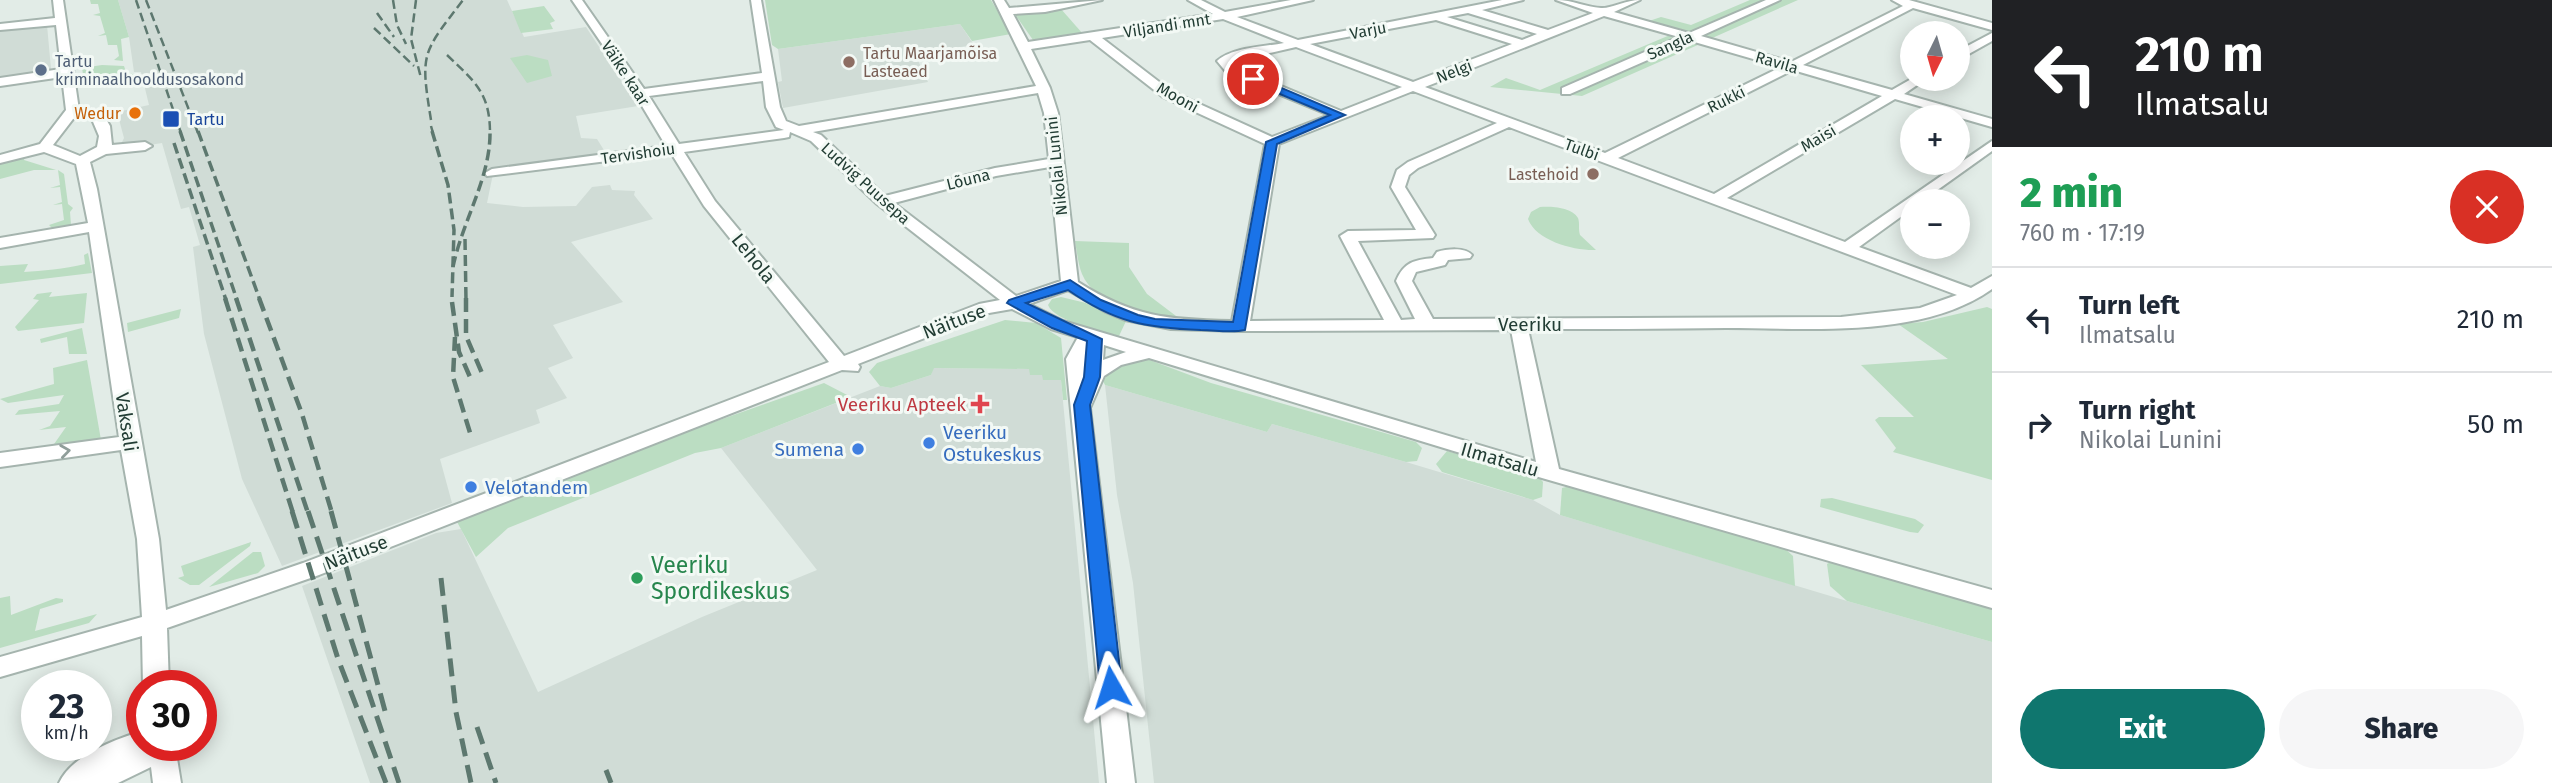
<!DOCTYPE html>
<html lang="en">
<head>
<meta charset="utf-8">
<style>
	body { margin:0; font-family:"Fira Sans",sans-serif; background:#f6f6f7; color:#1f2937; height:100vh; display:flex; flex-direction:column; font-size:26px; white-space:nowrap }
	* { box-sizing:border-box; margin:0 }
	p { font-size:23px; color:#747a83 }
	.icon { flex:none; width:38px; height:38px; fill:none; stroke:currentColor; stroke-width:2; stroke-linecap:round; stroke-linejoin:round }
	.map { position:relative; flex:1; overflow:hidden }
	.panel { display:flex; flex-direction:column; background:#fff; width:560px }
	.panel>* { flex:none }
	.banner { background:#202124; color:#fff; overflow:hidden }
	.needle { width:46px; rotate:185deg }
	.tools { position:absolute; left:1900px; top:21px; display:grid; gap:14px }
	.tools a { display:grid; place-items:center; width:70px; height:70px; border-radius:50%; background:#fff; box-shadow:0 4px 18px #0003; font-size:35px }
	.speed { position:absolute; left:21px; top:670px; display:flex; gap:14px; font-size:35px; font-weight:700; text-align:center }
	.speed>* { display:grid; place-content:center; width:91px; height:91px; border-radius:50%; background:#fff; box-shadow:0 4px 18px #0003; line-height:1 }
	.speed small { font-size:18px; font-weight:400 }
	.speed .limit { border:10px solid #d22; background:#fff; color:#111 }
	.pin { position:absolute; display:grid; place-items:center; width:60px; height:60px; color:#fff; margin:-30px; border:4px solid #fff; border-radius:50%; box-shadow:0 2px 7px #0007 }
	.me { position:absolute; width:77px; margin:-38px; rotate:354deg; stroke-linejoin:round; filter:drop-shadow(0 0 5px #0008) }
	.turn { display:flex; align-items:center; gap:24px; height:147px; padding:0 28px; font-size:32px }
	.turn .icon { width:91px; height:91px; stroke-width:2.5 }
	.turn b { display:block; font-size:49px; line-height:60px }
	.round { display:grid; place-items:center; flex:none; width:74px; height:74px; border-radius:37px; background:#f6f6f7 }
	.summary { display:flex; align-items:center; justify-content:space-between; height:119px; padding:0 28px }
	h1 { font-size:42px; font-weight:800; line-height:52px; color:#1e9e55 }
	.action { display:flex; gap:14px; margin-top:auto; padding:14px 28px }
	.action a { flex:1; height:80px; border-radius:42px; background:#0f766e; color:#fff; font-size:28px; font-weight:800; line-height:80px; text-align:center }
	.action a+a { background:#f6f6f7; color:#1f2937 }
	ul { padding:0; list-style:none }
	li { display:flex; align-items:center; gap:21px; height:105px; padding:0 28px; border-top:2px solid #e0e1e3 }
	li div { flex:1 }
	li b { display:block; font-size:26px }
	li em { font-style:normal }
	main { display:flex; flex:1; min-height:0 }
	.map>svg:first-child { display:block }
</style>
</head>
<body>
<main>
<div class="map">
<svg width="1992" height="783" viewBox="0 0 1992 783">
	<rect width="100%" height="100%" fill="#e2ece7"/>
	<g fill="#d0dcd6">
		<polygon points="118,0 507,0 524,37 586,27 638,106 576,116 581,138 597,139 607,155 494,169 487,203 523,207 576,206 592,187 610,185 612,190 635,191 634,195 653,219 571,242 623,302 553,325 573,358 548,368 567,398 536,410 540,423 440,459 452,503 282,566 242,479 204,334 193,247 200,245 189,207 181,209 162,143 118,150 124,138 117,112 149,105 141,72 134,72 129,37"/>
		<polygon points="960,24 974,45 915,54 928,82 783,108 778,82 782,81 778,49"/>
		<polygon points="47,25 51,69 0,80 0,29"/>
		<polygon points="933,368 1029,369 1061,380 1099,783 370,783 302,586 436,533 461,529 538,692 702,617 817,570 721,448 880,386 891,388 931,375"/>
		<polygon points="1105,385 1267,432 1272,424 1406,462 1533,500 1560,515 1847,601 1992,642 1992,783 1154,783 1133,583 1117,495"/>
	</g>
	<g fill="#bbddc2">
		<polygon points="90,0 118,0 129,37 121,39 123,61 114,60 119,56 117,45 108,45 106,35 98,36 105,33 100,16 93,15 100,13 98,4 91,4"/>
		<polygon points="765,0 991,0 1011,34 972,41 960,24 778,49 772,45"/>
		<polygon points="1750,0 1798,0 1710,39 1649,21 1661,17 1691,25"/>
		<polygon points="544,6 555,21 550,23 553,29 521,33 512,11"/>
		<polygon points="1061,9 1083,34 1033,40 1014,13"/>
		<polygon points="1670,35 1700,44 1582,96 1490,87 1506,78 1540,90"/>
		<polygon points="527,55 548,60 552,76 527,83 510,58"/>
		<polygon points="102,65 124,66 126,72 142,77 143,82 124,86 123,80 85,87 82,68"/>
		<polygon points="25,156 24,160 56,170 34,170 0,179 0,162"/>
		<polygon points="58,170 64,174 68,204 73,208 70,212 71,225 53,229 49,225 64,220 62,204 53,205 62,202 60,187 50,188 60,185"/>
		<path d="M1540,207C1550,206 1572,207 1578,218C1580,223 1578,229 1580,235L1596,250C1575,251 1536,241 1528,219L1531,212Z"/>
		<path d="M1075,241L1129,243V267L1147,294L1180,319C1151,316 1094,305 1082,274C1078,264 1077,252 1075,241Z"/>
		<path d="M88,253L92,273L0,284V266L28,264L24,272C42,271 64,269 85,264L84,255Z"/>
		<polygon points="52,292 49,297 87,293 84,323 18,331 15,327 39,300 33,299 37,294"/>
		<path d="M1061,297L1086,303L1126,321L1119,336C1102,331 1054,321 1048,305L1052,299Z"/>
		<polygon points="1987,307 1992,309 1992,480 1893,452 1896,448 1875,420 1879,417 1914,417 1861,365 1948,359 1898,324 1923,322"/>
		<polygon points="181,309 179,318 128,332 127,323"/>
		<polygon points="1005,320 1036,323 1061,338 1067,400 1063,400 1061,380 1043,380 1042,375 1030,375 1029,369 934,368 931,375 891,388 880,386 869,372 877,363"/>
		<polygon points="82,328 87,354 69,354 67,337 41,343 40,339"/>
		<polygon points="1129,359 1147,359 1211,383 1416,442 1422,448 1417,461 1406,462 1272,424 1267,432 1105,385 1103,381 1112,368"/>
		<polygon points="87,360 101,440 52,447 66,427 39,430 50,426 60,411 15,415 19,410 59,404 64,395 8,403 0,399 54,384 53,368"/>
		<polygon points="824,383 851,397 721,448 695,453 508,528 476,557 456,520 680,434"/>
		<polygon points="1447,451 1539,477 1543,482 1542,497 1533,500 1442,472 1436,464"/>
		<polygon points="1570,486 1782,546 1793,556 1795,586 1560,515 1562,488"/>
		<polygon points="1832,498 1915,519 1924,525 1918,533 1910,532 1820,507 1821,499"/>
		<polygon points="251,542 250,546 199,585 190,585 178,578 184,576 181,566"/>
		<polygon points="253,552 261,552 265,566 258,573 209,587"/>
		<polygon points="1832,561 1992,605 1992,642 1847,601 1830,586 1827,564"/>
		<polygon points="10,596 11,615 56,598 63,599 63,602 40,609 35,631 97,614 89,623 0,648 0,598"/>
	</g>
	<g fill="none" stroke-linecap="round" stroke-linejoin="round">
		<g stroke="#a5b4ae" stroke-width="4">
			<g id="minor">
				<path d="M53,0H63L79,110L91,109L103,114L110,126L112,145L145,142L152,146L145,150L106,154L90,162L97,189L159,539L166,610L303,563L829,362L704,206L671,153L487,176L485,173L492,169L666,146L624,76L572,0H582L644,89L762,73L751,0H761L780,107L786,121L799,126L1036,86L994,0H1004L1009,8L1102,0L1045,12L1013,14L1028,42L1213,14L1188,0H1201L1225,12L1291,0H1313L1237,17L1298,40L1502,0H1523L1482,10L1548,30L1593,13L1556,0C1573,0 1585,7 1601,8C1610,9 1626,0 1640,0L1614,12L1689,33L1766,0H1780L1701,36L1791,62L1903,6L1892,0H1909L1992,23V30L1913,8L1803,65L1892,90L1913,78L1926,79L1904,94L1992,119V127L1895,99L1727,198L1845,242L1992,141V151L1922,201H1913V208L1859,247L1971,288L1992,276V289C1922,339 1809,328 1726,328C1660,329 1594,329 1528,329L1559,469L1992,590V608L1542,478L1149,358L1121,365L1104,376L1090,408L1135,783H1107L1066,359L1077,339L1081,338L1051,329L1012,309L989,313L858,364L860,367L858,371L842,370L319,575L167,628L169,686H143L142,636L0,677V657L142,617L137,539L121,450L0,467V453L119,437L89,232L0,248V238L88,223L76,164L44,152L0,163V155L40,144L66,110L62,77L0,86V78L61,69L56,25L0,30V24L55,18ZM1468,13L1537,34L1522,40L1447,17ZM1604,16L1679,37L1562,88V94H1570L1691,41L1781,67L1605,153L1425,87ZM1223,19L1284,43C1263,47 1233,47 1217,61L1227,73L1329,115L1272,137L1171,91L1102,38ZM1436,20L1512,44L1413,82L1310,44ZM1090,40L1163,97L1265,144L1232,321C1168,320 1133,317 1078,282L1058,113L1050,88L1031,49ZM1296,47L1402,87L1341,111L1235,67L1230,62ZM1793,70L1882,96L1714,194L1618,158ZM763,81L766,107L776,127L784,130L679,144L649,96ZM1413,91L1497,123L1408,162L1397,170L1391,187L1416,230L1348,231L1340,236L1384,320L1250,321L1279,144ZM1038,93L1044,113L1049,159L995,168L885,196L821,135L813,132ZM91,117L99,136L97,147L80,156L53,145L73,119ZM1509,127L1957,295L1920,308L1841,317L1433,319L1412,281L1416,272L1445,265L1448,260L1470,258L1472,255C1465,247 1447,249 1437,252L1433,258C1414,260 1404,262 1396,281L1415,319L1401,320L1358,241L1433,238L1435,235L1405,187L1409,175L1418,168ZM790,132L811,141L877,204L1000,300L979,304L844,356L715,201L684,152L784,138L789,137ZM1050,167L1061,281L1016,296L894,203L996,176ZM1068,290L1106,312L1125,320L1171,329L1240,331L1511,330L1536,462L1063,321L1029,304ZM1104,345L1126,352L1103,360Z"/>
				<polygon points="1992,33 1992,41 1958,60 1958,51"/>
				<path d="M142,731V746H175L181,783H153L151,767L118,783H59C72,755 114,740 142,731Z"/>
			</g>
		</g>
		<use href="#minor" fill="#fff" fill-rule="evenodd"/>
		<g stroke="#5d786f" stroke-width="2.5" stroke-dasharray="9 4.5" stroke-linecap="butt">
			<polyline points="136,0 181,133"/>
			<polyline points="146,0 198,133"/>
			<polyline points="393,0 397,25 406,44"/>
			<polyline points="416,0 411,39 421,78"/>
			<polyline points="377,13 394,37"/>
			<polyline points="374,28 414,66"/>
			<path d="M447,55C474,81 490,92 490,133"/>
			<path d="M431,120C420,52 422,54 463,0"/>
			<polyline points="431,126 433,133"/>
		</g>
		<g stroke="#5d786f" stroke-width="3.5" stroke-dasharray="11 5" stroke-linecap="butt">
			<polyline points="180,131 237,300"/>
			<polyline points="198,131 260,300"/>
			<polyline points="432,131 448,185 454,230 452,297"/>
			<polyline points="174,143 226,300"/>
			<polyline points="465,239 466,300"/>
			<path d="M453,267C462,222 491,177 490,131"/>
		</g>
		<g stroke="#5d786f" stroke-width="4.5" stroke-dasharray="14 7" stroke-linecap="butt">
			<polyline points="225,298 293,513"/>
			<polyline points="236,298 308,513"/>
			<polyline points="259,298 302,414 332,513"/>
			<polyline points="466,298 466,336 482,373"/>
			<polyline points="452,302 459,352 470,377"/>
			<polyline points="455,337 453,377 471,436"/>
		</g>
		<g stroke="#5d786f" stroke-width="5" stroke-dasharray="18 9" stroke-linecap="butt">
			<polyline points="292,511 338,659 386,783"/>
			<polyline points="308,511 399,783"/>
			<polyline points="331,511 385,711"/>
			<polyline points="441,578 456,712 471,783"/>
			<polyline points="477,727 496,783"/>
			<polyline points="606,770 611,783"/>
		</g>
	</g>
	<defs><path id="oneway-chevron" d="M-2-3.5L2.5 0L-2 3.5" fill="none" stroke-width="1.6" stroke-linecap="round" stroke-linejoin="round" transform="scale(1.75)"/></defs>
	<use stroke="#909e9a" href="#oneway-chevron" transform="translate(65 451) rotate(-8)"/>
	<path fill="#1a73e8" stroke="#114b97" stroke-width="2" d="M1249,77H1256L1345,115L1277,144L1245,330C1231,333 1215,330 1201,330C1145,328 1114,322 1068,290L1026,303L1102,339L1100,377L1090,405L1122,687L1119,693L1111,695L1104,693L1100,687L1074,405L1084,377L1087,341L1052,328L1007,303L1009,300L1070,280L1101,300L1138,315L1155,319L1233,322L1266,142L1330,115L1249,81Z"/>
	<g fill="#8d6e63" stroke="#f3f9f5" stroke-width="2.5">
		<circle cx="849" cy="62" r="7"/>
		<circle cx="1593" cy="174" r="7"/>
	</g>
	<circle fill="#5c6f8a" stroke="#f3f9f5" stroke-width="2.5" cx="41" cy="70" r="7"/>
	<circle fill="#e8710a" stroke="#f3f9f5" stroke-width="2.5" cx="135" cy="113" r="7"/>
	<rect fill="#1a4fb4" stroke="#f3f9f5" stroke-width="2.5" x="162" y="110" width="18" height="18" rx="3.5"/>
	<path fill="#e0444e" stroke="#f3f9f5" stroke-width="2.5" d="M976.5 393.5h7v7h7v7h-7v7h-7v-7h-7v-7h7z"/>
	<g fill="#3f7fe0" stroke="#f3f9f5" stroke-width="2.5">
		<circle cx="929" cy="443" r="7"/>
		<circle cx="858" cy="449" r="7"/>
		<circle cx="471" cy="487" r="7"/>
	</g>
	<circle fill="#2e9e5b" stroke="#f3f9f5" stroke-width="2.5" cx="637" cy="578" r="7"/>
	<g text-anchor="middle" stroke-width="6" stroke-linejoin="round" paint-order="stroke">
		<g font-size="16" fill="#223d34" stroke="#f3f9f5">
			<text transform="translate(1167 25) rotate(-9)" y="6">Viljandi mnt</text>
			<text transform="translate(1368 30) rotate(-11)" y="6">Varju</text>
			<text transform="translate(1670 45) rotate(-24)" y="6">Sangla</text>
			<text transform="translate(1777 62) rotate(16)" y="6">Ravila</text>
			<text transform="translate(1454 71) rotate(-21)" y="6">Nelgi</text>
			<text transform="translate(626 73) rotate(57)" y="6">Väike kaar</text>
			<text transform="translate(1178 97) rotate(29)" y="6">Mooni</text>
			<text transform="translate(1726 99) rotate(-26)" y="6">Rukki</text>
			<text transform="translate(1818 138) rotate(-30)" y="6">Maisi</text>
			<text transform="translate(1582 149) rotate(20)" y="6">Tulbi</text>
			<text transform="translate(638 153) rotate(-8)" y="6">Tervishoiu</text>
			<text transform="translate(1056 166) rotate(-96)" y="6">Nikolai Lunini</text>
			<text transform="translate(968 179) rotate(-14)" y="6">Lõuna</text>
			<text transform="translate(866 183) rotate(42)" y="6">Ludvig Puusepa</text>
		</g>
		<g font-size="16" fill="#785e54" stroke="#f3f9f5" text-anchor="start">
			<text x="863" y="59">Tartu Maarjamõisa<tspan x="863" dy="18">Lasteaed</tspan></text>
			<text x="1579" y="180" text-anchor="end">Lastehoid</text>
		</g>
		<g font-size="16" fill="#4e5e75" stroke="#f3f9f5" text-anchor="start">
			<text x="55" y="67">Tartu<tspan x="55" dy="18">kriminaalhooldusosakond</tspan></text>
		</g>
		<g font-size="16" fill="#c56008" stroke="#f3f9f5" text-anchor="end">
			<text x="121" y="119">Wedur</text>
		</g>
		<g font-size="16" fill="#164399" stroke="#f3f9f5" text-anchor="start">
			<text x="187" y="125">Tartu</text>
		</g>
		<g font-size="19" fill="#223d34" stroke="#f3f9f5">
			<text transform="translate(754 258) rotate(51)" y="7">Lehola</text>
			<text transform="translate(954 321) rotate(-21)" y="7">Näituse</text>
			<text x="1530" y="331">Veeriku</text>
			<text transform="translate(127 422) rotate(81)" y="7">Vaksali</text>
			<text transform="translate(1500 459) rotate(16)" y="7">Ilmatsalu</text>
			<text transform="translate(356 552) rotate(-21)" y="7">Näituse</text>
		</g>
		<g font-size="19" fill="#be3a42" stroke="#f3f9f5" text-anchor="end">
			<text x="966" y="411">Veeriku Apteek</text>
		</g>
		<g font-size="19" fill="#366cbe" stroke="#f3f9f5" text-anchor="start">
			<text x="943" y="439">Veeriku<tspan x="943" dy="22">Ostukeskus</tspan></text>
			<text x="844" y="456" text-anchor="end">Sumena</text>
			<text x="485" y="494">Velotandem</text>
		</g>
		<g font-size="23" fill="#27864d" stroke="#f3f9f5" text-anchor="start">
			<text x="651" y="573">Veeriku<tspan x="651" dy="26">Spordikeskus</tspan></text>
		</g>
	</g>
</svg>
<div class="tools">
<a><svg class="needle" viewBox="-14 -14 28 28"><path d="M0-13l5 13h-10z" fill="#e53935"/><path d="M0 13l5-13h-10z" fill="#747a83"/></svg></a>
<a>+</a>
<a>−</a>
</div>
<div class="speed"><div>23<small>km/h</small></div><div class="limit">30</div></div>
<div class="pin" style="left:1253px;top:79px;background:#d93025"><svg class="icon" aria-label="arrive" viewBox="0 0 24 24"><path d="M6 21V4h12l-3 4 3 4H6"/></svg></div>
<svg class="me" style="left:1111px;top:687px" viewBox="-20 -20 40 40"><path d="M0-17L14 15 0 8-14 15z" fill="#1a73e8" stroke="#fff" stroke-width="4"/></svg>
</div>
<section class="panel">
<div class="banner">
<div class="turn"><svg class="icon" aria-label="left" viewBox="0 0 24 24"><path d="M17 20v-9H6M10 6l-5 5 5 5"/></svg><div><b>210 m</b>Ilmatsalu</div></div>
</div>
<div class="summary"><div><h1>2 min</h1><p>760 m · 17:19</p></div><a class="round" style="background:#d93025;color:#fff"><svg class="icon" aria-label="close" viewBox="0 0 24 24"><path d="M6 6l12 12M18 6L6 18"/></svg></a></div>
<ul>
<li><svg class="icon" aria-label="left" viewBox="0 0 24 24"><path d="M17 20v-9H6M10 6l-5 5 5 5"/></svg><div><b>Turn left</b><p>Ilmatsalu</p></div><em>210 m</em></li>
<li><svg class="icon" aria-label="right" viewBox="0 0 24 24"><path d="M7 20v-9h11M14 6l5 5-5 5"/></svg><div><b>Turn right</b><p>Nikolai Lunini</p></div><em>50 m</em></li>
</ul>
<div class="action"><a>Exit</a><a>Share</a></div>
</section>
</main>
</body>
</html>
